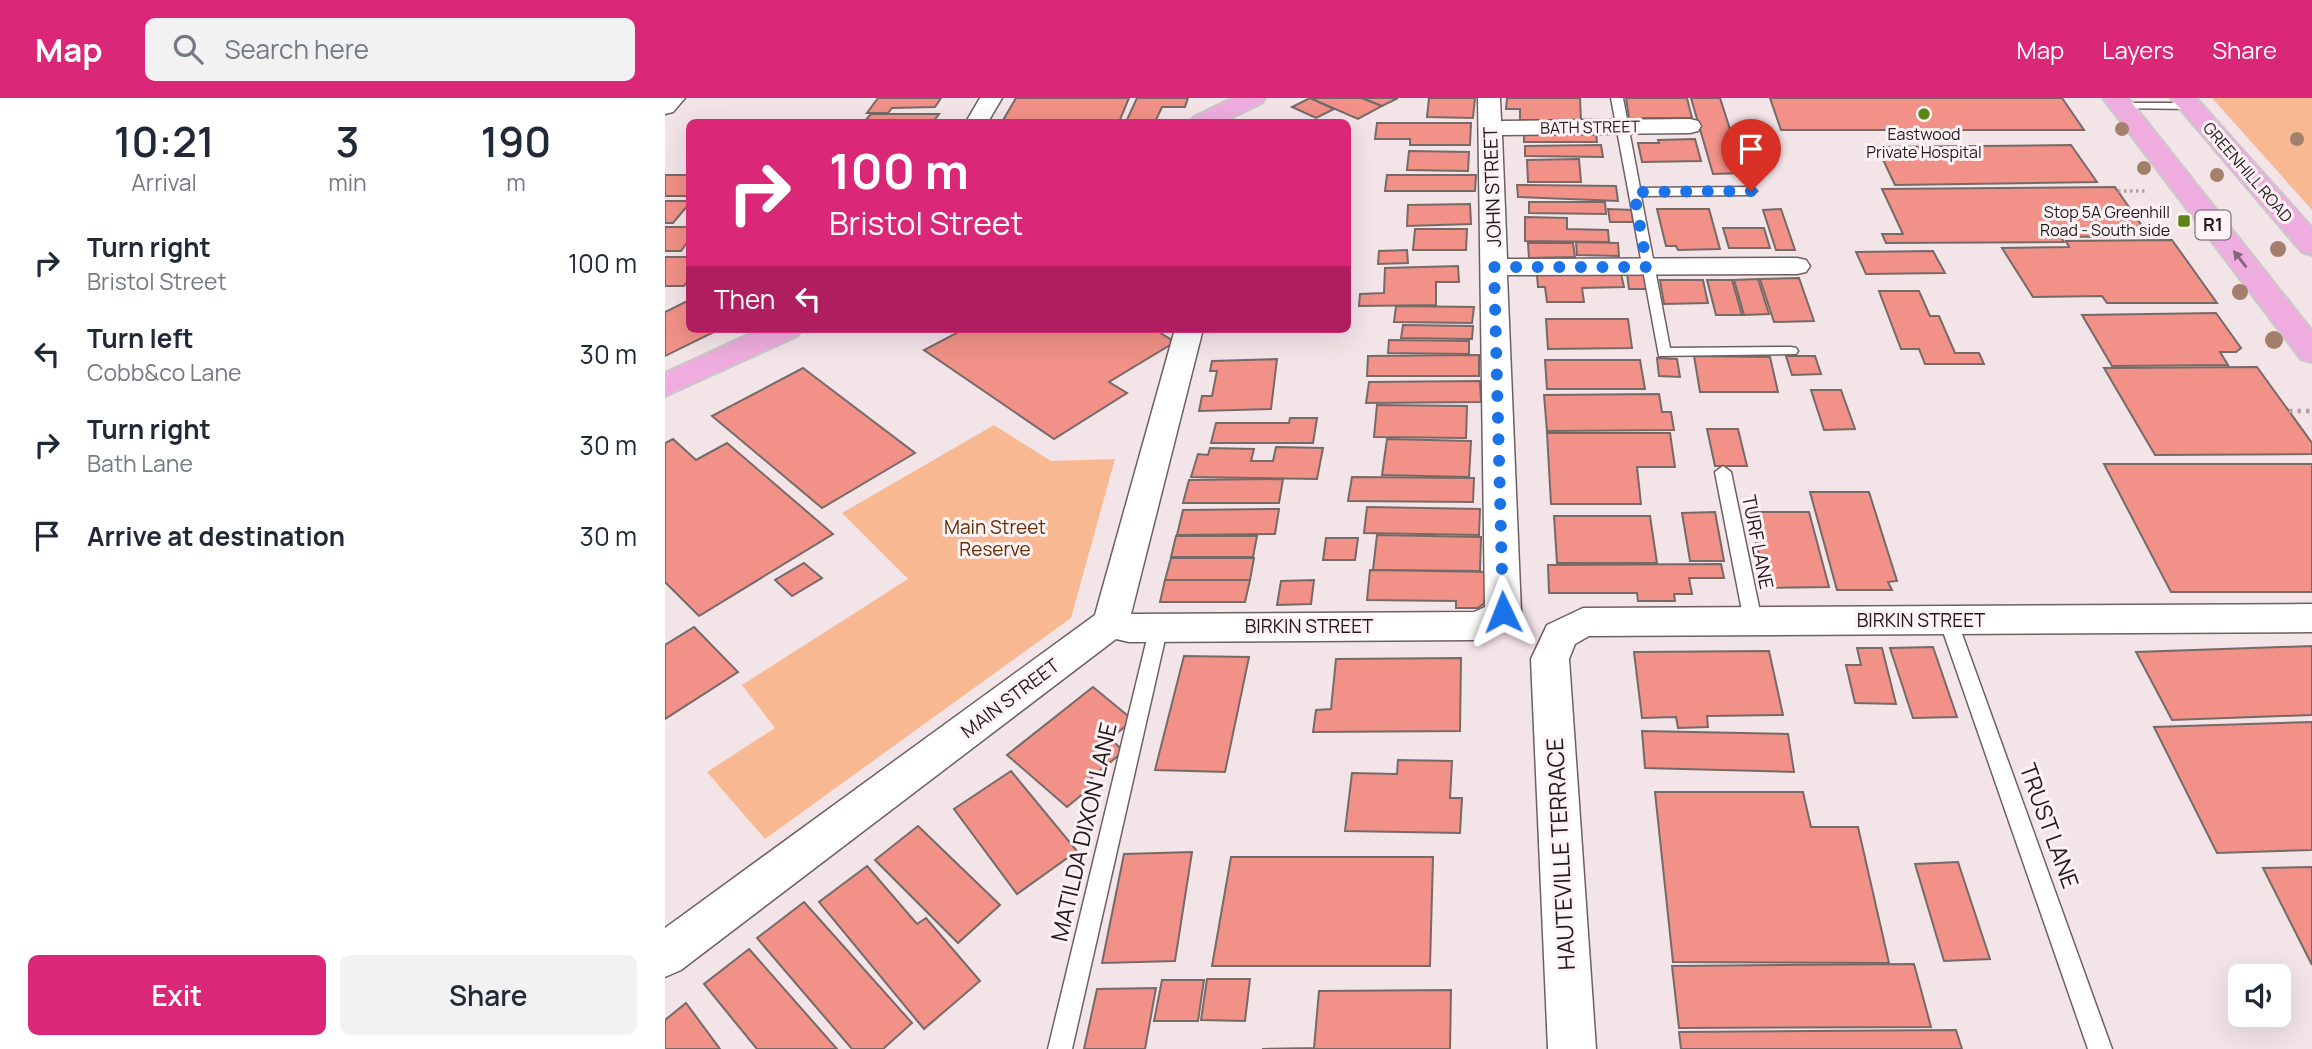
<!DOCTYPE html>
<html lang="en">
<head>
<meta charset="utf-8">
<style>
	body { margin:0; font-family:Manrope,sans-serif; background:#f2f2f3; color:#1f2937; height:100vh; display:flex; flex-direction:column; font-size:26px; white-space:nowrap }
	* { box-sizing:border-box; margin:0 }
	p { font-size:23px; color:#747a83 }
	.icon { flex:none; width:38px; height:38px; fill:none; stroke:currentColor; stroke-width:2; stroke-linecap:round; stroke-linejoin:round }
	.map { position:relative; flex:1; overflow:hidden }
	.sheet { display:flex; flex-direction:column; background:#fff; width:665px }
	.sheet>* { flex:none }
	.guide { position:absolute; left:21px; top:21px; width:665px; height:214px; border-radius:10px; box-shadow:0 7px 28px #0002; background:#db2777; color:#fff; overflow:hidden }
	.tools { position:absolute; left:1563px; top:866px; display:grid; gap:14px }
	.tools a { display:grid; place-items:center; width:63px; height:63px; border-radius:10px; background:#fff; box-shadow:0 7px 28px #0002; font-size:35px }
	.pin { position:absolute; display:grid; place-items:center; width:60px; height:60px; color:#fff; margin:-72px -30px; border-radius:50% 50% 50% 0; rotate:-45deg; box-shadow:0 0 7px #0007 }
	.pin .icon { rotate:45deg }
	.me { position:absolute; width:77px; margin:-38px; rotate:358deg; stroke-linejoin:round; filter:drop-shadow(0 0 5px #0008) }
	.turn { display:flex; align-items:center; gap:24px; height:147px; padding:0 28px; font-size:32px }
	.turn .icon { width:91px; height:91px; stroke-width:2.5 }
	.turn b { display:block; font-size:49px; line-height:60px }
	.then { display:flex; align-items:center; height:66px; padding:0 28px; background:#0003; gap:14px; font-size:26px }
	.eta { display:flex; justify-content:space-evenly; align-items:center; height:119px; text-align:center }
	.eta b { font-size:42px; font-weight:600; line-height:49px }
	.action { display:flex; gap:14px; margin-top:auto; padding:14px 28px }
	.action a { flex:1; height:80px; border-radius:10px; background:#db2777; color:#fff; font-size:28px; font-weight:600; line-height:80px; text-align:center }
	.action a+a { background:#f2f2f3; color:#1f2937 }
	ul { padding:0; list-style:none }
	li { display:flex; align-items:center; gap:21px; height:91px; padding:0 28px }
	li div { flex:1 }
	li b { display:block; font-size:26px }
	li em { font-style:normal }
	header { display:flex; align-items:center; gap:42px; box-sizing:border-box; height:98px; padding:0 35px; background:#db2777; color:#fff }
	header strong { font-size:33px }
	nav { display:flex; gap:38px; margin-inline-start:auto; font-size:24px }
	.search { width:490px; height:63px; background:#f2f2f3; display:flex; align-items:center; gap:18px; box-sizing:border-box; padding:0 24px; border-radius:10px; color:#747a83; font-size:26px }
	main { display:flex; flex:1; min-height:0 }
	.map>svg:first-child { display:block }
</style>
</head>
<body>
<header>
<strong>Map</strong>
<div class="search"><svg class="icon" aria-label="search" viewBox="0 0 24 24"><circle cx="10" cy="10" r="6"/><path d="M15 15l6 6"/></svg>Search here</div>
<nav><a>Map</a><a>Layers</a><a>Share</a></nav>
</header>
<main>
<section class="sheet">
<div class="eta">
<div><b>10:21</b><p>Arrival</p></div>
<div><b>3</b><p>min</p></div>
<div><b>190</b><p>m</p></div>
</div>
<ul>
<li><svg class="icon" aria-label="right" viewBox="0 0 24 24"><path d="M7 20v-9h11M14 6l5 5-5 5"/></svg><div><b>Turn right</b><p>Bristol Street</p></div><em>100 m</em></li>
<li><svg class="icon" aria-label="left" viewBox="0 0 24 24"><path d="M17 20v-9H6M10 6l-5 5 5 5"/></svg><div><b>Turn left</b><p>Cobb&amp;co Lane</p></div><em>30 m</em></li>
<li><svg class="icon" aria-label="right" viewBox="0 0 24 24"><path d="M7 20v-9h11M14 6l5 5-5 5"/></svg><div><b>Turn right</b><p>Bath Lane</p></div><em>30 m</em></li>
<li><svg class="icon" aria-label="arrive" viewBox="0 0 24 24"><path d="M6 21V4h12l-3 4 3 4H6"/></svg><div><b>Arrive at destination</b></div><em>30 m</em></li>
</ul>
<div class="action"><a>Exit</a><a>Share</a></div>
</section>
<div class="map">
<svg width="1647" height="951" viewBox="0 0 1647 951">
	<rect width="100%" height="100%" fill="#f3e4e8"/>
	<g fill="#f8b992">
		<polygon points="1547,0 1647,0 1647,112"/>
		<polygon points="329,327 386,363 450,361 406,520 100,741 42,674 110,630 77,587 243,481 177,415"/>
	</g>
	<g fill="#f19187" stroke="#766a68" stroke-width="2">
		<polygon points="213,0 276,0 270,9 227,10 223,15 202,15"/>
		<polygon points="351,0 464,0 454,24 337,24"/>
		<polygon points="472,0 523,0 520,9 497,9 490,24 461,24"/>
		<polygon points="645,0 697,0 717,8 693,21"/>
		<polygon points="645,0 669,11 651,20 627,9"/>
		<polygon points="697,0 733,0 717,8"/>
		<polygon points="764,0 810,0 808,20 762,19"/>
		<polygon points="842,0 915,0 916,23 855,22 855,11 841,11"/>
		<polygon points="961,0 1022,0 1027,20 964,20"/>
		<polygon points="1026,0 1055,0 1079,75 1048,76"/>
		<polygon points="1105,0 1397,0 1419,32 1116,32"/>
		<polygon points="206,16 274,16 268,24 199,24"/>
		<polygon points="712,25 806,25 805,47 745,47 745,41 710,41"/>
		<polygon points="859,33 931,34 932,44 859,44"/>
		<polygon points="1030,41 1036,63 977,64 973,45 994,45 993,42"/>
		<polygon points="936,47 938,59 860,58 860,48"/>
		<polygon points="1406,47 1432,84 1230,87 1212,49"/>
		<polygon points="744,53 804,54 803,73 742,72"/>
		<polygon points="914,61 916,84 863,84 862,62"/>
		<rect x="0" y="77" width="24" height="21"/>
		<polygon points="722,77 811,77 810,93 720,93"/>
		<polygon points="852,87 951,88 953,103 853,99"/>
		<polygon points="1450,89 1484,138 1396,139 1399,144 1221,145 1217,136 1238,136 1217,91"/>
		<polygon points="0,103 24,103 24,106 8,125 0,125"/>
		<polygon points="864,104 940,104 941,116 864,115"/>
		<polygon points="805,106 806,126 742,128 743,107"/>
		<polygon points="943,111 967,112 968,124 945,124"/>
		<polygon points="992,111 1044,111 1055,151 1013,152 1011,148 1001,148"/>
		<polygon points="1116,111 1130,152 1111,152 1098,112"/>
		<polygon points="860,119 902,120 902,131 943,132 944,144 860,143"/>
		<polygon points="0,129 24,129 24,142 16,153 0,153"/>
		<polygon points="1058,130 1099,130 1105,150 1064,150"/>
		<polygon points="750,131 802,131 801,152 748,152"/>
		<polygon points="1507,142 1552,205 1442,205 1437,198 1368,199 1337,150 1404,149 1401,143"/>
		<polygon points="911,144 953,145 954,158 912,157"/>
		<polygon points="863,145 908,145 910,159 864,160"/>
		<polygon points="742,152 743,165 713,166 714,153"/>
		<polygon points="1268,153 1280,175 1201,176 1191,154"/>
		<polygon points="0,159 24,159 24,181 19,188 0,188"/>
		<polygon points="793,168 794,184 771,184 771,207 694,208 695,196 719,195 720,170"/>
		<polygon points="962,175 981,175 983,191 964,191"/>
		<polygon points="956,176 959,189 917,190 919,204 882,204 880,189 873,189 872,177"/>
		<polygon points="1134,180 1149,223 1109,224 1095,181"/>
		<polygon points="1093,181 1104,216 1079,217 1069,182"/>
		<polygon points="995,182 1038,182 1043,205 999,206"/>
		<polygon points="1042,182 1067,182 1077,217 1051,217"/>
		<polygon points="1214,193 1254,193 1265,218 1274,218 1290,255 1314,255 1319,266 1260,266 1254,251 1236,251"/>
		<polygon points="24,202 24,231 55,231 0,258 0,214"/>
		<polygon points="731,208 809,209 807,225 729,224"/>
		<polygon points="1551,215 1576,250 1571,254 1555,254 1563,267 1447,268 1417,217"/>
		<polygon points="881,221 963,221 967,250 883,251"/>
		<polygon points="738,227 808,228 807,241 736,240"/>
		<polygon points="299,231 489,231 510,244 444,284 462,295 389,341 259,252"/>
		<polygon points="724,242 804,243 804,256 723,255"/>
		<polygon points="814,257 814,278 702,278 703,258"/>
		<polygon points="1029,258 1105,259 1113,294 1035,294"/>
		<polygon points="1121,258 1150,258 1156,276 1127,277"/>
		<polygon points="992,260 1012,261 1015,279 994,278"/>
		<polygon points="612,261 606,311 534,313 537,298 547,298 552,273 545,273 547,263"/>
		<polygon points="880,262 975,262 980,291 882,291"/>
		<polygon points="1592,269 1647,345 1647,356 1490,357 1439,270"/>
		<polygon points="138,270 250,355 157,410 47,318"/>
		<polygon points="815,283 816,304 701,305 704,284"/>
		<polygon points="1146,292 1176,292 1190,331 1159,332"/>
		<polygon points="994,296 997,314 1006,314 1009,332 882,333 879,297"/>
		<polygon points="712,307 802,308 801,340 709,339"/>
		<polygon points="625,320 652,320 648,345 546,345 551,325 624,325"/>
		<polygon points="1042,331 1073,331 1082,368 1050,368"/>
		<polygon points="882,335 1005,335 1010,369 972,369 976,406 886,406"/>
		<polygon points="8,341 31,362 62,345 168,436 34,518 0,484 0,345"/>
		<polygon points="722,341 806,343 804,379 717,377"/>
		<polygon points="611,349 658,350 652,381 526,379 533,356 543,357 545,350 589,351 586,363 608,363"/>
		<polygon points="1439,366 1647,366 1647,494 1506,494"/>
		<polygon points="687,379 809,380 808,404 683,403"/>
		<polygon points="618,381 614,405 518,405 524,382"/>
		<polygon points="1145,394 1204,394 1232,483 1223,484 1227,492 1172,492"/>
		<polygon points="702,409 815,411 814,437 699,435"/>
		<polygon points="614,411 610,436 512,437 518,412"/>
		<polygon points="1050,414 1059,463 1025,463 1017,415"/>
		<polygon points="1084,414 1144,414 1164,489 1102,490"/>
		<polygon points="889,418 985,418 992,465 892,465"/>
		<polygon points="712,437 816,439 815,473 708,472"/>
		<polygon points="511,438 592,438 588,459 506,459"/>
		<polygon points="661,440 693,440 690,462 658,462"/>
		<polygon points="506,460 589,460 585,482 500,482"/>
		<polygon points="139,465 157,480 127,498 110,482"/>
		<polygon points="1056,466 1059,480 1024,480 1027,496 1009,496 1010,503 973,503 972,495 884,495 883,467"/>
		<polygon points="705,472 827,474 826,500 813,510 791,510 791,503 702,502"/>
		<polygon points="500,482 585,482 580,504 495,504"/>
		<polygon points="649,482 646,506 612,507 616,483"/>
		<polygon points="29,529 73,574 0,621 0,547"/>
		<polygon points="1647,548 1647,617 1507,622 1471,554"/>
		<polygon points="1268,549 1292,619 1248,620 1225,550"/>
		<polygon points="1192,550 1217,550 1231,606 1190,605 1181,567 1196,567"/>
		<polygon points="1104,553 1118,617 1042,618 1043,629 1013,630 1011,619 977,620 969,554"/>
		<polygon points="519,558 584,559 560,674 490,672"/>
		<polygon points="796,560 795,633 648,634 651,612 666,611 671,561"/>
		<polygon points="428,589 468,622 445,641 459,653 426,680 431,685 402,709 342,657"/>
		<polygon points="1647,624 1647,752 1552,755 1489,629"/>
		<polygon points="977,633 1123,636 1129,674 980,670"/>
		<polygon points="733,662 787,663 785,700 797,700 795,735 680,733 687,675 732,676"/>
		<polygon points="346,673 412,753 352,796 289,711"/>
		<polygon points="990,694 1138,694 1146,729 1193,729 1224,865 1008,864"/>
		<polygon points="253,728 335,807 293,845 210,762"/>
		<polygon points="527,754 510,863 437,865 459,756"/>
		<polygon points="566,759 768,759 765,868 547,868"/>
		<polygon points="1293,764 1325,861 1279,863 1250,766"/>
		<polygon points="202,768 252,826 261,820 315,883 259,931 154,804"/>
		<polygon points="1647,769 1647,867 1598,770"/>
		<polygon points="139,804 247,925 218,951 187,951 92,840"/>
		<polygon points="84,851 172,951 92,951 39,886"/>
		<polygon points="1249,866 1266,929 1014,930 1007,868"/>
		<polygon points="542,881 585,881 580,923 536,922"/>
		<polygon points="497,882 539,882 533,923 489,923"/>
		<polygon points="491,890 480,951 419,951 432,891"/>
		<polygon points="786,892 785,951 597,951 649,950 654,893"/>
		<polygon points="21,905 55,951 0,951 0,922"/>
		<polygon points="1291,932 1297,951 1016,951 1014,934"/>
	</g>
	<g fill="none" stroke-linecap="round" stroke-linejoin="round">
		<g stroke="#6d6063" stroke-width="3">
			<g id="lane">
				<polygon points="946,0 958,0 975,90 1086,89 1092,93 1086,97 976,98 1005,250 1126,249 1131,250 1133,253 1131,256 994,258"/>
				<polygon points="1456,5 1525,5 1531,8 1525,11 1452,10 1450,8"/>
				<polygon points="1058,368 1066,374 1097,523 1094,528 1082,528 1079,523 1050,374"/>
				<polygon points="1283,515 1289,517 1292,522 1447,951 1423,951 1274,522 1277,517"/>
				<polygon points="494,521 500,523 503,528 407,951 383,951 485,528 488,523"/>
			</g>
		</g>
		<g stroke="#6d6063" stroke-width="3">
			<g id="street">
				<polygon points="0,0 20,0 8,14 0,16"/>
				<polygon points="315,0 337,0 323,24 301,24"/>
				<path d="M813,0H835L836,23L1025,21L1033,23L1036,28L1033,33L1025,35L837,37L842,161L1132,160L1141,162L1145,168L1141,174L1132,176L842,177L856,514C845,534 829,536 809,542L464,544L451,541L16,872L0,879V830L430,517L510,231H538L466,516L809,514L820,509Z"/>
				<polygon points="1647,506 1647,534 924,538 910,546 904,561 931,951 883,951 866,561 882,527 918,510"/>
			</g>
		</g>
		<g stroke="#c9c8c9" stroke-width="4">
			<g id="highway">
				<polygon points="568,0 600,0 597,5 557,24 525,24 529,19"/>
				<polygon points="1438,0 1463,0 1647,233 1647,264 1636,261"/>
				<polygon points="1506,0 1531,0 1647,130 1647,157 1637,154"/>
				<polygon points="96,231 137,231 132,238 0,298 0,275"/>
			</g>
		</g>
		<polyline stroke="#aea2a5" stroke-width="3.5" stroke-dasharray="2.5 3.5" stroke-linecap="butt" points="1453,93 1483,93"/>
		<polyline stroke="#aea2a5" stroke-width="4.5" stroke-dasharray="3.5 5" stroke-linecap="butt" points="1624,313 1647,313"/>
		<use href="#lane" fill="#fff" fill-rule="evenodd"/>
		<use href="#street" fill="#fff" fill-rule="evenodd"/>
		<use href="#highway" fill="#eeadde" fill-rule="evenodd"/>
	</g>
	<g fill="#a3806c">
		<circle cx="1457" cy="31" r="7"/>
		<circle cx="1632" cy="41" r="7"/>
		<circle cx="1479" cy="70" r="7"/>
		<circle cx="1552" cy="77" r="7"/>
		<circle cx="1613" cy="151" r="8"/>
		<circle cx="1575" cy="194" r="8"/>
		<circle cx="1609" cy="242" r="9"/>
	</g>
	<defs><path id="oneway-solid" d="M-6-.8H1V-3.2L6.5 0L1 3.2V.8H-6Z" transform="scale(1.75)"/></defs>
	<use fill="#87647d" href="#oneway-solid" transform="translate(1575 161) rotate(-128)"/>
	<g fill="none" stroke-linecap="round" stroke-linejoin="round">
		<polyline stroke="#1a73e8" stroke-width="12" stroke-dasharray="0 21.6" points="838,514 829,169 982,169 969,94 1086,93"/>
	</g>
	<g fill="#5c8716" stroke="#fef2f5" stroke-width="2.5">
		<circle cx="1259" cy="16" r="7"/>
		<rect x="1512" y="116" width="14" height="14" rx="3.5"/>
	</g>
	<g text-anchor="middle" stroke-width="6" stroke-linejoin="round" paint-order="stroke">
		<g font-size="16" fill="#201b1c" stroke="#fef2f5">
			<text transform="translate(925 29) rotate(-1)" y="6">BATH STREET</text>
			<text transform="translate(1583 74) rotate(49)" y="6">GREENHILL ROAD</text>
		</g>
		<g font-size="16" fill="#201b1c" stroke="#fef2f5">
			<text x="1259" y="42">Eastwood<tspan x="1259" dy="18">Private Hospital</tspan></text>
			<text x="1505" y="120" text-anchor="end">Stop 5A Greenhill<tspan x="1505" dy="18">Road - South side</tspan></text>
		</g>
		<rect fill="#fef2f5" stroke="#635c5d" stroke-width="2" x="1530.5" y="112.5" width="35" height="29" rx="5"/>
		<g font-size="18" font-weight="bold" fill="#201b1c">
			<text x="1548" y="133">R1</text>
		</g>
		<g font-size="19" fill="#201b1c" stroke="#fef2f5">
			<text transform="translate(827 89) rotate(-92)" y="7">JOHN STREET</text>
			<text transform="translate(1093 444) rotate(79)" y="7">TURF LANE</text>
			<text x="1256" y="529">BIRKIN STREET</text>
			<text x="644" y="535">BIRKIN STREET</text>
			<text transform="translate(345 600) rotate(-37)" y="7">MAIN STREET</text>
		</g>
		<g font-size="19" fill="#612e06" stroke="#fef2f5">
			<text x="330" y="436">Main Street<tspan x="330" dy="22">Reserve</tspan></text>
		</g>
		<g font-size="23" fill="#201b1c" stroke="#fef2f5">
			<text transform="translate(1384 728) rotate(70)" y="8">TRUST LANE</text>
			<text transform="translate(419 734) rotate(-77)" y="8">MATILDA DIXON LANE</text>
			<text transform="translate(896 756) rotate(-93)" y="8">HAUTEVILLE TERRACE</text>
		</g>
	</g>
</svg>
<div class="tools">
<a><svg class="icon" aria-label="sound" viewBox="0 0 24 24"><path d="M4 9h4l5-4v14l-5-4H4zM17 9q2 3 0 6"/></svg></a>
</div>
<div class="pin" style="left:1086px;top:93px;background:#d93025"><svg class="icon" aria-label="arrive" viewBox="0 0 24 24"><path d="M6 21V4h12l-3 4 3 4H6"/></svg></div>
<svg class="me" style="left:838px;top:514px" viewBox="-20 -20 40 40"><path d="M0-17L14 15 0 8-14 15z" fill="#1a73e8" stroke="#fff" stroke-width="4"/></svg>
<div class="guide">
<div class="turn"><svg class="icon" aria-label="right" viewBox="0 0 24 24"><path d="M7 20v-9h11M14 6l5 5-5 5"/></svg><div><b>100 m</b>Bristol Street</div></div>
<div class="then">Then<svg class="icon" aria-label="left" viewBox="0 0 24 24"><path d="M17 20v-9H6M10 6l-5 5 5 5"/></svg></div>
</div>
</div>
</main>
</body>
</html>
